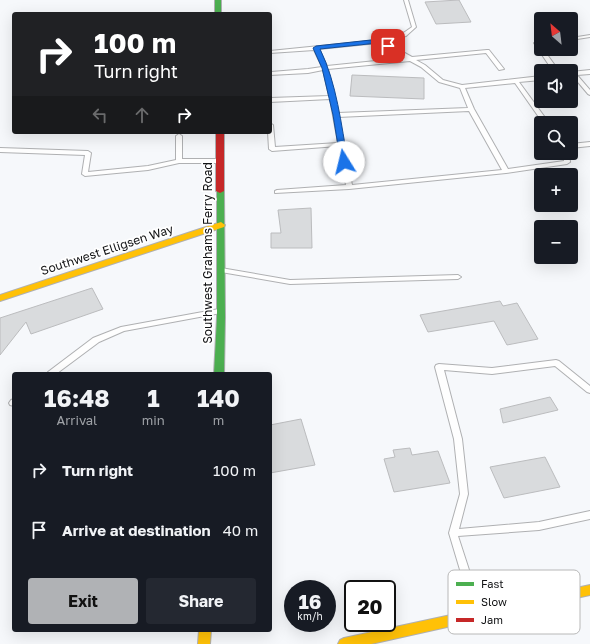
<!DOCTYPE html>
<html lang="en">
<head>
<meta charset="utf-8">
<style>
	body { margin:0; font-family:"Golos Text",sans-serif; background:#242831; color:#f1f3f6; height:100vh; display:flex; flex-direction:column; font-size:15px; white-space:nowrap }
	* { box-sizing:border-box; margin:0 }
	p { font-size:13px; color:#9ea1a6 }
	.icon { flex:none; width:22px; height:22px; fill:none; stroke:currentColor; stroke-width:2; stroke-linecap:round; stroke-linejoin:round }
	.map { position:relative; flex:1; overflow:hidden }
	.sheet { position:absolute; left:12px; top:372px; width:260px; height:260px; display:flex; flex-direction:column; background:#171b24; border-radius:4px; box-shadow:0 4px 16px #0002 }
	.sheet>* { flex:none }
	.guide { position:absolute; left:12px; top:12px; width:260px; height:122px; border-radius:4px; box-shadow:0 4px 16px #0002; background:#202124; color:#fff; overflow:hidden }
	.needle { width:26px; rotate:332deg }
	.buttons { position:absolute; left:534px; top:12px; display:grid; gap:8px }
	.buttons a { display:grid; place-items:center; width:44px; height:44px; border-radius:4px; background:#171b24; box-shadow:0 4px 16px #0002; font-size:20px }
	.speed { position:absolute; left:284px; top:580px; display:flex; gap:8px; font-size:20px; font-weight:700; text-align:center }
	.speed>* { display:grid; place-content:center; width:52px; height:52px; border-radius:50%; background:#171b24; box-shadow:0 4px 16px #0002; line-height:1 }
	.speed small { font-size:10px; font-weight:400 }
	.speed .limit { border:2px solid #111; border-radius:6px; background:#fff; color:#111 }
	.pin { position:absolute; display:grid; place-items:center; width:34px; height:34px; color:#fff; margin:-17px; border-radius:8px; box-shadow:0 2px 6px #0006 }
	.me { position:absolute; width:44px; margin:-22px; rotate:351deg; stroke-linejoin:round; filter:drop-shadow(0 0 3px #0008) }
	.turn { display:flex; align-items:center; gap:14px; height:84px; padding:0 16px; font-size:18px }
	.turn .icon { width:52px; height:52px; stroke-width:2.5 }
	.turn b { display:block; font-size:28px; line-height:34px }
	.lanes { display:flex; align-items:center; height:38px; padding:0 16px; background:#0003; justify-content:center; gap:20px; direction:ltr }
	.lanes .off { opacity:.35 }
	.eta { display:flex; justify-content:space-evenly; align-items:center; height:68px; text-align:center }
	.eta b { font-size:24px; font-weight:700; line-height:28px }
	.cta { display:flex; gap:8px; margin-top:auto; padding:8px 16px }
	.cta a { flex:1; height:46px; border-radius:4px; background:#b0b2b5; color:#111; font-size:16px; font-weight:700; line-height:46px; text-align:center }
	.cta a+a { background:#242831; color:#f1f3f6 }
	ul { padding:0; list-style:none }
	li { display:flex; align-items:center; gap:12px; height:60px; padding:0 16px }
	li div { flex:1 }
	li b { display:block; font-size:15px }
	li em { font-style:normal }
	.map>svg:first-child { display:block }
</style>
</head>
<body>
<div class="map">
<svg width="590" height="644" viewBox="0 0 590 644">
	<rect width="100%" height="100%" fill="#f6f8fb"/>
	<g fill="#d9dbdd" stroke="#bbbcbe">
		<polygon points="459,0 471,22 436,24 425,2"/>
		<polygon points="352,75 424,78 424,99 350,96"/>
		<polygon points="311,208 312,248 271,248 271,233 281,233 278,210"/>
		<polygon points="92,288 103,309 31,334 26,322 0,355 0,318"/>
		<polygon points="500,301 503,306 517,303 538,339 507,345 494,321 428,332 420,315"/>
		<polygon points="550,397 558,410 503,423 500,409"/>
		<polygon points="301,419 315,465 270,473 270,425"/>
		<polygon points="410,448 412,455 438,451 450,483 394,492 384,459 395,457 393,450"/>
		<polygon points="545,457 560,487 504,498 490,467"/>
	</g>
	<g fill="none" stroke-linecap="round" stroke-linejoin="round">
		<g stroke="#afb0b2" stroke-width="2">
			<g id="lane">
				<path d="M404,0H408L416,27L406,36L383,41L412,57L487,50H489L504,69L499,70L486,53L416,60L425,65L443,80L462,85L541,76V80L519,82L549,123H543L515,83L465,88L474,109L508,169L564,161L563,153H569L570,162L567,164L506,173L349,189L275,193V191L277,190L346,185L338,146L272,151L269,149L268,132H270V123L273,125L275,147L338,143L330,99L270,102V98L329,96L323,70L308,73L270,75L271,72L308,69L322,67L314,50L270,53V51L379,40L402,34L412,27ZM378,43L405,58L327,66L319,49ZM410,61L421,67L439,82L460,88L468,108L338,113L328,69ZM469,111L502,170L352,185L338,117Z"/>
				<polygon points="590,35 590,37 571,40 571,38"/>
				<polygon points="541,41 541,43 539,44 541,49 543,49 559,71 553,71 534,43"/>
				<polygon points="590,70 590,74 577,75 590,90 590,95 588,94 572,75 571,76 571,72"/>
				<polygon points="179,134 182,136 182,159 220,159 223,161 220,163 179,163 148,170 85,176 82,174 85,155 0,152 0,148 88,151 91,153 88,172 148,166 176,160 176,136"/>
				<polygon points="590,142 590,146 571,148 571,144"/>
				<polygon points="219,268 221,268 290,280 458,275 461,277 458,279 290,284 221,272 218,270"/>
				<polygon points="219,309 222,311 221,313 124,331 99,342 56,374 47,374 48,372 93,338 121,327"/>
				<polygon points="556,360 559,361 590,386 590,393 587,392 555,366 492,374 444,370 462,439 468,494 459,529 539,522 590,511 590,519 539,530 458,536 482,610 480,613 477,614 474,613 472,610 449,533 460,494 454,439 435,367 436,365 439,364 492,368"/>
				<polygon points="14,399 14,406 10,405 9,403 11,400"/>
			</g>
		</g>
		<g stroke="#afb0b2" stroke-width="2">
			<g id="fast">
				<rect x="215" y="0" width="6" height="14"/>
				<polygon points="217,189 220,189 224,191 225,317 224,374 214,374 217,317"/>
			</g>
		</g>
		<g stroke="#afb0b2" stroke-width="2">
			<g id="slow">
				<polygon points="221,222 225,225 224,227 0,301 0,295"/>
				<polygon points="590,585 590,595 371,644 338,644 340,640 344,638"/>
				<polygon points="199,630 211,630 210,644 198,644"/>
			</g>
		</g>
		<g stroke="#afb0b2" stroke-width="2">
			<polygon id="jam" points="216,132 224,132 224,191 220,193 216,191"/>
		</g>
		<use href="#lane" fill="#fefefe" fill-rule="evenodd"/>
		<use href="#fast" fill="#4caf50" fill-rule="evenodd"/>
		<use href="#slow" fill="#ffc107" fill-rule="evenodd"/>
		<use href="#jam" fill="#c62828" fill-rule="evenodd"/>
	</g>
	<path fill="#1a73e8" stroke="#114b97" d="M380,39L390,45V48H386L378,43L320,49C337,84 341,124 348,162L346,164H341L333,115L322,68L313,48L316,46Z"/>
	<g text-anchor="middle" stroke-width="3.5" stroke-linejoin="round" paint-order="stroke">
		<g font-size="12" fill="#111214" stroke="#fff">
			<text transform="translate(107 250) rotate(-18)" y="4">Southwest Elligsen Way</text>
			<text transform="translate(208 253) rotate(-90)" y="4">Southwest Grahams Ferry Road</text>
		</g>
	</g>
	<rect x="448" y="570" width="132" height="64" rx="6" fill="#fff" stroke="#b8b8b8" stroke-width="1"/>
	<rect x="456" y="582" width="18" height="4" fill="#4caf50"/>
	<rect x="456" y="600" width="18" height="4" fill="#ffc107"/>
	<rect x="456" y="618" width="18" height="4" fill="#c62828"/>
	<g font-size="11" fill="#111214">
		<text x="481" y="588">Fast</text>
		<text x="481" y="606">Slow</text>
		<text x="481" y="624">Jam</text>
	</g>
</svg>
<div class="buttons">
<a><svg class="needle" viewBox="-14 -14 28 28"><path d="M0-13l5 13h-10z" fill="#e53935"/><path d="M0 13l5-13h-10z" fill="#9ea1a6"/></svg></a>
<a><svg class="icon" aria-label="sound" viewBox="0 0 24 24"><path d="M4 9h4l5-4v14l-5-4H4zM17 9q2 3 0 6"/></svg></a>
<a><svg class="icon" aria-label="search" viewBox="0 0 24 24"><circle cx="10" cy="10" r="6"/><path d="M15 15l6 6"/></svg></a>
<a>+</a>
<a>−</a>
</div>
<div class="speed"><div>16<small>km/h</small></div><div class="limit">20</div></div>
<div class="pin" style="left:388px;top:46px;background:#d93025"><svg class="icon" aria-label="arrive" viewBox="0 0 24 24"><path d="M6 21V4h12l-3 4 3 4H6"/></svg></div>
<svg class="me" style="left:344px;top:162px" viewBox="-20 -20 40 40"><circle r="19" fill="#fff"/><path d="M0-13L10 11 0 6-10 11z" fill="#1a73e8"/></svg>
<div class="guide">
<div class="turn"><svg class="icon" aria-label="right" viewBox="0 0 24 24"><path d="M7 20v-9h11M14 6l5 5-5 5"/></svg><div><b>100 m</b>Turn right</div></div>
<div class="lanes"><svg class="icon off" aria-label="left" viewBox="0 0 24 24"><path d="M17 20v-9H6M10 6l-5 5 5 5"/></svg><svg class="icon off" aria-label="ahead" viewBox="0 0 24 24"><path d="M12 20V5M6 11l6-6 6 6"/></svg><svg class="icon" aria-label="right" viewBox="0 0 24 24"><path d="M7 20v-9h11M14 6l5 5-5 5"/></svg></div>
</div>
<section class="sheet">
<div class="eta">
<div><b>16:48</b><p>Arrival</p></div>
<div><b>1</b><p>min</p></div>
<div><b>140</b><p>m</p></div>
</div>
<ul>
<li><svg class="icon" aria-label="right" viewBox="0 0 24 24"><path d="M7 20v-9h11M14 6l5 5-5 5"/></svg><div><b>Turn right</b></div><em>100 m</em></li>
<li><svg class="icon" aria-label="arrive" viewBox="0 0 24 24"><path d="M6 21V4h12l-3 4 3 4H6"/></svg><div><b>Arrive at destination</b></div><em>40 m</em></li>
</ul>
<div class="cta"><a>Exit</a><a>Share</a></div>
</section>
</div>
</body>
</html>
